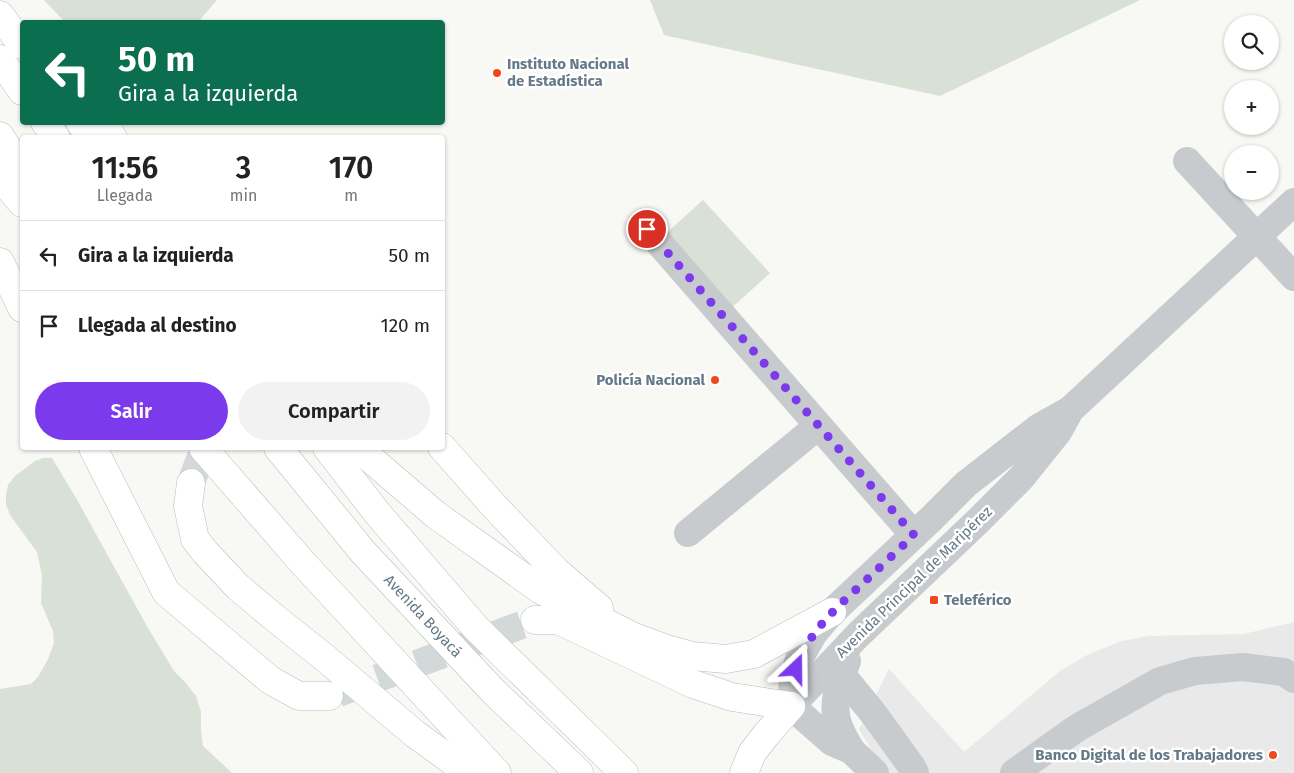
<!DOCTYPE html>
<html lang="es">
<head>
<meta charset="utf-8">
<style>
	body { margin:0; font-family:"Fira Sans",sans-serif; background:#f2f2f2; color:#222; height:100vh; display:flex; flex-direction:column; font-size:19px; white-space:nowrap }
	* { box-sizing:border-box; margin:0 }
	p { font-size:16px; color:#767676 }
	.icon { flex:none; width:28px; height:28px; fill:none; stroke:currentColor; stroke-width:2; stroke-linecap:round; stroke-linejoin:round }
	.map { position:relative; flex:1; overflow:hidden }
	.details { position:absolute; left:20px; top:135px; width:425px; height:315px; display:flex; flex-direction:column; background:#fff; border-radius:5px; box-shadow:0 1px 4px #0004 }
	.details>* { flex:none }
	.top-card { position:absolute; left:20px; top:20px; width:425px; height:105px; border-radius:5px; box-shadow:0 1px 4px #0004; background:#0b6e4f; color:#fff; overflow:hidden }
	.buttons { position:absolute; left:1224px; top:15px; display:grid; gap:10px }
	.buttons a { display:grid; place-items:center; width:55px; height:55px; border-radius:50%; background:#fff; box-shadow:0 1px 4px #0004; font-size:25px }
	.pin { position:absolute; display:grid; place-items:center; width:42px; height:42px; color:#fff; margin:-21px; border:2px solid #fff; border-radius:50%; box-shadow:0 1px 5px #0007 }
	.me { position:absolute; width:55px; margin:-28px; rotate:23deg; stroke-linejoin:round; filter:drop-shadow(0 0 4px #0008) }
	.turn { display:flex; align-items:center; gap:18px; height:105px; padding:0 15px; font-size:22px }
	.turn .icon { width:65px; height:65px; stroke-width:2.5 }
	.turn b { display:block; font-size:35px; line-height:42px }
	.eta { display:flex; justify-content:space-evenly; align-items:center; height:85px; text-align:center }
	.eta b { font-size:30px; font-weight:600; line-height:35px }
	.cta { display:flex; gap:10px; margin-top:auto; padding:10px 15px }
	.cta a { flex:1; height:58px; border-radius:30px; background:#7c3aed; color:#fff; font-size:20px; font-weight:600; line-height:58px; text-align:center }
	.cta a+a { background:#f2f2f2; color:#222 }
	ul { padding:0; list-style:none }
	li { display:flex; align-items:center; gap:15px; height:70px; padding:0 15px; border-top:1px solid #e0e0e0 }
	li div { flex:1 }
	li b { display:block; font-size:19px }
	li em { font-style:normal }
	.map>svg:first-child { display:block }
</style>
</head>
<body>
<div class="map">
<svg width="1294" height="773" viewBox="0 0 1294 773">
	<rect width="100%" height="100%" fill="#f8f8f4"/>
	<polygon fill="#e8e9e8" points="1294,622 1294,773 885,773 859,729 889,669 964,752 1060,671 1089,654 1122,641 1149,636 1244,634"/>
	<g fill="#d9e0d5">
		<polygon points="44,0 217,0 198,22 65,22"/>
		<polygon points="650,0 1140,0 940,96 664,35"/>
		<polygon points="703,200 770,273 728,311 661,238"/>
		<polygon points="43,458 52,458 76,498 148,628 174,671 185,682 196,696 201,712 201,729 203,746 232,773 0,773 0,689 31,684 38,677 48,659 54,643 53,631 41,603 42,576 37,552 10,515 6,504 6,495 8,485 15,476 35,461"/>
	</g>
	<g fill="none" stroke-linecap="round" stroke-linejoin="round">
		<g stroke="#d3d8d9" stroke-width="28" stroke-dasharray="28 14" stroke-linecap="butt">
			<polyline points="191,483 204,448"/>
			<polyline points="338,693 535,620"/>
		</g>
		<g stroke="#b9bdc0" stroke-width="29">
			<g id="highway">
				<polyline points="0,15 22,45"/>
				<polyline points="0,59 22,91"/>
				<polyline points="45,122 56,138"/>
				<polyline points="80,122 91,138"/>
				<polyline points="103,122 113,138"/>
				<polyline points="0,136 22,172"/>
				<polyline points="0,177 22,203"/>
				<polyline points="0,262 22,308"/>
				<polyline points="442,447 494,506 556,571 599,608"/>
				<polyline points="93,448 166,592 270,680 299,696 329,696"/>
				<polyline points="203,448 302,562 497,773"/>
				<polyline points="278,448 363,552 494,692 579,773"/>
				<polyline points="327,448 378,514 476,628 624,773"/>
				<polyline points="358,448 436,515 541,590 632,636 667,649 692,656 726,659 754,654 832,612"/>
				<polyline points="191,483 188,506 195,539 205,552 238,587 276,619 325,658 415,734 469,773"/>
				<polyline points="535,620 558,620 693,684 732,697 791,706"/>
				<polyline points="744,773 752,753 766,735 791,706"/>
			</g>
		</g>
		<g stroke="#c7cbce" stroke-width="28">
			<polyline points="1187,161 1294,277"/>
			<polyline points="647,229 914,535"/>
			<polyline points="688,533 818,426"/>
			<path d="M847,661C840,678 832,702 837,720C839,730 846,741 851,750"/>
			<polyline points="841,674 873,713 912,767 915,773"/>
			<polyline points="791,706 793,679 799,659 814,633 832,612 931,519 966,484 1038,428 1070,410 1294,202"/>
			<polyline points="791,706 858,635 978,521 1021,478 1058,432 1068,414"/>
			<polyline points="791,706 832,742 851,750 875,773"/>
			<polyline points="1014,773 1077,728 1160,681 1195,671 1243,667 1284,672 1294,679"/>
		</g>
		<use href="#highway" stroke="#fff" stroke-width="28"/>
	</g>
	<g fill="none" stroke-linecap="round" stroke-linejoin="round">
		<path stroke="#7c3aed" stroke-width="9" stroke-dasharray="0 16.2" d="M647,229L914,535C896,552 878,569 861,585C834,610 807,634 796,669"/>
	</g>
	<g fill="#f0481c" stroke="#fff" stroke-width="2">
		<circle cx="497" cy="73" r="5"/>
		<circle cx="715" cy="380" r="5"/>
		<rect x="929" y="595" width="10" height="10" rx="2.5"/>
		<circle cx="1273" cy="755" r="5"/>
	</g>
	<g text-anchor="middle" stroke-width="5" stroke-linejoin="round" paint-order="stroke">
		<g font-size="15" font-weight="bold" fill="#647988" stroke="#fff" text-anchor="start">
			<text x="507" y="69">Instituto Nacional<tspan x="507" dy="17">de Estadística</tspan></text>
			<text x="705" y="385" text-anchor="end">Policía Nacional</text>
			<text x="944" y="605">Teleférico</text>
			<text x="1263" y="760" text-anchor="end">Banco Digital de los Trabajadores</text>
		</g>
		<g font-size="15" fill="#647988" stroke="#fff">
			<text transform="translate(914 582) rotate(-44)" y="5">Avenida Principal de Maripérez</text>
			<text transform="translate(423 616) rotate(47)" y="5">Avenida Boyacá</text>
		</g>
	</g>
</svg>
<div class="buttons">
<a><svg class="icon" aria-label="search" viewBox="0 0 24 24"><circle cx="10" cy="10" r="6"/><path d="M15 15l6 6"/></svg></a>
<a>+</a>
<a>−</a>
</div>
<div class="pin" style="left:647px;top:229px;background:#d93025"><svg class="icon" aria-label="arrive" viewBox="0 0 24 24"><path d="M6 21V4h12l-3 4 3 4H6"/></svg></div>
<svg class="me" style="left:796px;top:669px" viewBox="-20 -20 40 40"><path d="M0-17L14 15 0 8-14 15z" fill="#7c3aed" stroke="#fff" stroke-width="4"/></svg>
<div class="top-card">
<div class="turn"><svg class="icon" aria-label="left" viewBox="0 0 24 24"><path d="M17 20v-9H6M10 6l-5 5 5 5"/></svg><div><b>50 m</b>Gira a la izquierda</div></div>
</div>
<section class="details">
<div class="eta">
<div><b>11:56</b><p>Llegada</p></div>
<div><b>3</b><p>min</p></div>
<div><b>170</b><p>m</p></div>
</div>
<ul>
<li><svg class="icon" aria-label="left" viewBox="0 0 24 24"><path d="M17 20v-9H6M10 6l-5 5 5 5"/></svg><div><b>Gira a la izquierda</b></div><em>50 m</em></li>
<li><svg class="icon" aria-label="arrive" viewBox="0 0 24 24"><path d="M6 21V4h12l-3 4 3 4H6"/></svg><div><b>Llegada al destino</b></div><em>120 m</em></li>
</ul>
<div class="cta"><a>Salir</a><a>Compartir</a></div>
</section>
</div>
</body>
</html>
